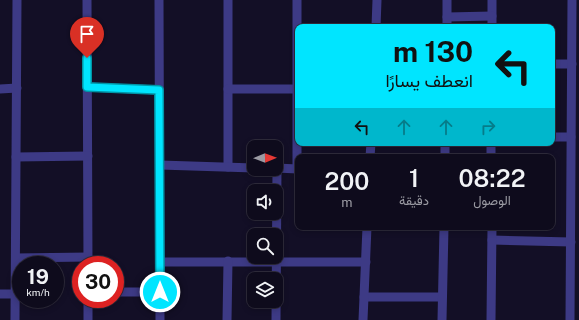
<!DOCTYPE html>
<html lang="ar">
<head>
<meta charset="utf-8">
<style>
	body { margin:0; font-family:"Public Sans",Vazirmatn,sans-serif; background:#1c1929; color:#f1f3f6; direction:rtl; height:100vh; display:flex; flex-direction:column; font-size:15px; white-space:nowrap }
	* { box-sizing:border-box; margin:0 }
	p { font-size:13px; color:#9b9ba3 }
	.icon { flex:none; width:22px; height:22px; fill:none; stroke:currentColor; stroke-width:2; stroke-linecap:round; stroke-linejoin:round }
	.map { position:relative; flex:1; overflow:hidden; direction:ltr }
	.sheet { position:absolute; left:295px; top:154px; width:260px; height:76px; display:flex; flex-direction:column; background:#0e0b1c; border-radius:8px; box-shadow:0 2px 6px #0003,0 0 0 1px #2e2b3b; direction:rtl }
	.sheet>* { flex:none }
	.banner { position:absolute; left:295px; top:24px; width:260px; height:122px; border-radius:8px; box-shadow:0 2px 6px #0003,0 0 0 1px #2e2b3b; direction:rtl; background:#00e5ff; color:#111; overflow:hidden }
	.needle { width:26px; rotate:89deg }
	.tools { position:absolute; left:247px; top:140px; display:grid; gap:8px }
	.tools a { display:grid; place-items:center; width:36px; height:36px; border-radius:8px; background:#0e0b1c; box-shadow:0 2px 6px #0003,0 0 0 1px #2e2b3b; font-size:20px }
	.speed { position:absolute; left:12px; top:256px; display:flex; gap:8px; font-size:20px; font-weight:700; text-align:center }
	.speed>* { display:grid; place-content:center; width:52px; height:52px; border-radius:50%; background:#0e0b1c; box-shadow:0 2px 6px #0003,0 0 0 1px #2e2b3b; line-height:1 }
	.speed small { font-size:10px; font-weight:400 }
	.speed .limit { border:6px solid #d22; background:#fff; color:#111 }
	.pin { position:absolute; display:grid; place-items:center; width:34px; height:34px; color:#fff; margin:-41px -17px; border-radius:50% 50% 50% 0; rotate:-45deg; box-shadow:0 0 4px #0007 }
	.pin .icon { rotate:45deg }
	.me { position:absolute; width:44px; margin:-22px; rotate:0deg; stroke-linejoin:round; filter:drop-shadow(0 0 3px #0008) }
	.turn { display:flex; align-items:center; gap:14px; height:84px; padding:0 16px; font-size:18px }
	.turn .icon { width:52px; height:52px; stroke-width:2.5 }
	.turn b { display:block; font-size:28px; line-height:34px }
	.lanes { display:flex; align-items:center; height:38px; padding:0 16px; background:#0003; justify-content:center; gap:20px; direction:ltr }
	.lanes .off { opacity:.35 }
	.eta { display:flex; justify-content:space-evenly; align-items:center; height:68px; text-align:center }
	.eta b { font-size:24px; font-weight:600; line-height:28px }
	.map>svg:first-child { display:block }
</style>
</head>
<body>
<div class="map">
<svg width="579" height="320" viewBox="0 0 579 320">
	<rect width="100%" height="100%" fill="#130f26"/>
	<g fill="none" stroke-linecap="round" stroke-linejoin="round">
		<g stroke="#3d3a85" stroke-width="9">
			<polyline points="87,0 88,265"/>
			<polyline points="159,0 160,320"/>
			<polyline points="228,0 228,167"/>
			<polyline points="492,0 492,27"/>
			<polyline points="447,17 492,16"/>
			<polyline points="376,27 377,0"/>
			<polyline points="447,27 447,0"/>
			<polyline points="552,64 572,64"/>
			<polyline points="87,87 159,90"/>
			<polyline points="0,89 17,88"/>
			<polyline points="228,89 298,89"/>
			<polyline points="552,137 571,137"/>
			<polyline points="491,143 491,157"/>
			<polyline points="16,157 88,156"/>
			<polyline points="370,157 371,143"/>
			<polyline points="445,157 445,143"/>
			<polyline points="160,165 254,168"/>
			<polyline points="276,168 298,169"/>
			<polyline points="297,169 297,0"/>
			<polyline points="492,240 571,242"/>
			<polyline points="16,258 88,257"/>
			<polyline points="160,262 366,262"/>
			<polyline points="115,292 160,292"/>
			<polyline points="0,294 15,294"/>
			<polyline points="364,297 442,297"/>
			<polyline points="88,299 88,320"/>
			<polyline points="15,320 17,0"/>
			<polyline points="227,320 228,261"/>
			<polyline points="276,320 277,168"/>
			<polyline points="363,320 367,227"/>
			<polyline points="442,320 444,227"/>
			<polyline points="491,320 492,227"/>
			<polyline points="570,320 572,0"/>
		</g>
	</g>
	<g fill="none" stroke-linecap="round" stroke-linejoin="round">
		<g stroke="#0095a6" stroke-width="10">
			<polyline id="route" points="87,58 87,87 159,90 160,292"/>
		</g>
		<use href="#route" stroke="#00e5ff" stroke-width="7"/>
	</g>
</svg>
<div class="tools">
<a><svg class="needle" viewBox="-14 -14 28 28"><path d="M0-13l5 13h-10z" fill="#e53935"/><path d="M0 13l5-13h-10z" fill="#9b9ba3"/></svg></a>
<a><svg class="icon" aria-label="sound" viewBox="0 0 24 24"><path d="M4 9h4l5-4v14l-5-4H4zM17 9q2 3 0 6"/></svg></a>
<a><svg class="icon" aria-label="search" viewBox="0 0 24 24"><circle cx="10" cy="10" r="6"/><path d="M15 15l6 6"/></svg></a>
<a><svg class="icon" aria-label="layers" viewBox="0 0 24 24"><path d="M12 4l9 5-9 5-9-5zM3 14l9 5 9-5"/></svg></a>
</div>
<div class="speed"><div>19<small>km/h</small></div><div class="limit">30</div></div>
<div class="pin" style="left:87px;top:58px;background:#d93025"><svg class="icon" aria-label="arrive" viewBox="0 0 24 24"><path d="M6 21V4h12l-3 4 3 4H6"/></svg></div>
<svg class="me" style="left:160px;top:292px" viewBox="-20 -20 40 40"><circle r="17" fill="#00e5ff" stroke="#fff" stroke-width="3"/><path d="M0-11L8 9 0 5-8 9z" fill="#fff"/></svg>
<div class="banner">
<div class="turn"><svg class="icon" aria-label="left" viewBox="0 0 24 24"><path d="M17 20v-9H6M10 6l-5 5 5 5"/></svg><div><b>130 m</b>انعطف يسارًا</div></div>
<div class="lanes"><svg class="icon" aria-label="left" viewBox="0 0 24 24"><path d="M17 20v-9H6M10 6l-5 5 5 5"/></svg><svg class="icon off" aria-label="ahead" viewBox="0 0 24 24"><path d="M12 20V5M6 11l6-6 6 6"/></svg><svg class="icon off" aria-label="ahead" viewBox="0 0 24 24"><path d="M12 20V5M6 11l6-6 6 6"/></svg><svg class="icon off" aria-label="right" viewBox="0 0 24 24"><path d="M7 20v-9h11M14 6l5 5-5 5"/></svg></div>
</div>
<section class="sheet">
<div class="eta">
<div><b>08:22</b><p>الوصول</p></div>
<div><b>1</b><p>دقيقة</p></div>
<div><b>200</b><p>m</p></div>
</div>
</section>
</div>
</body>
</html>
